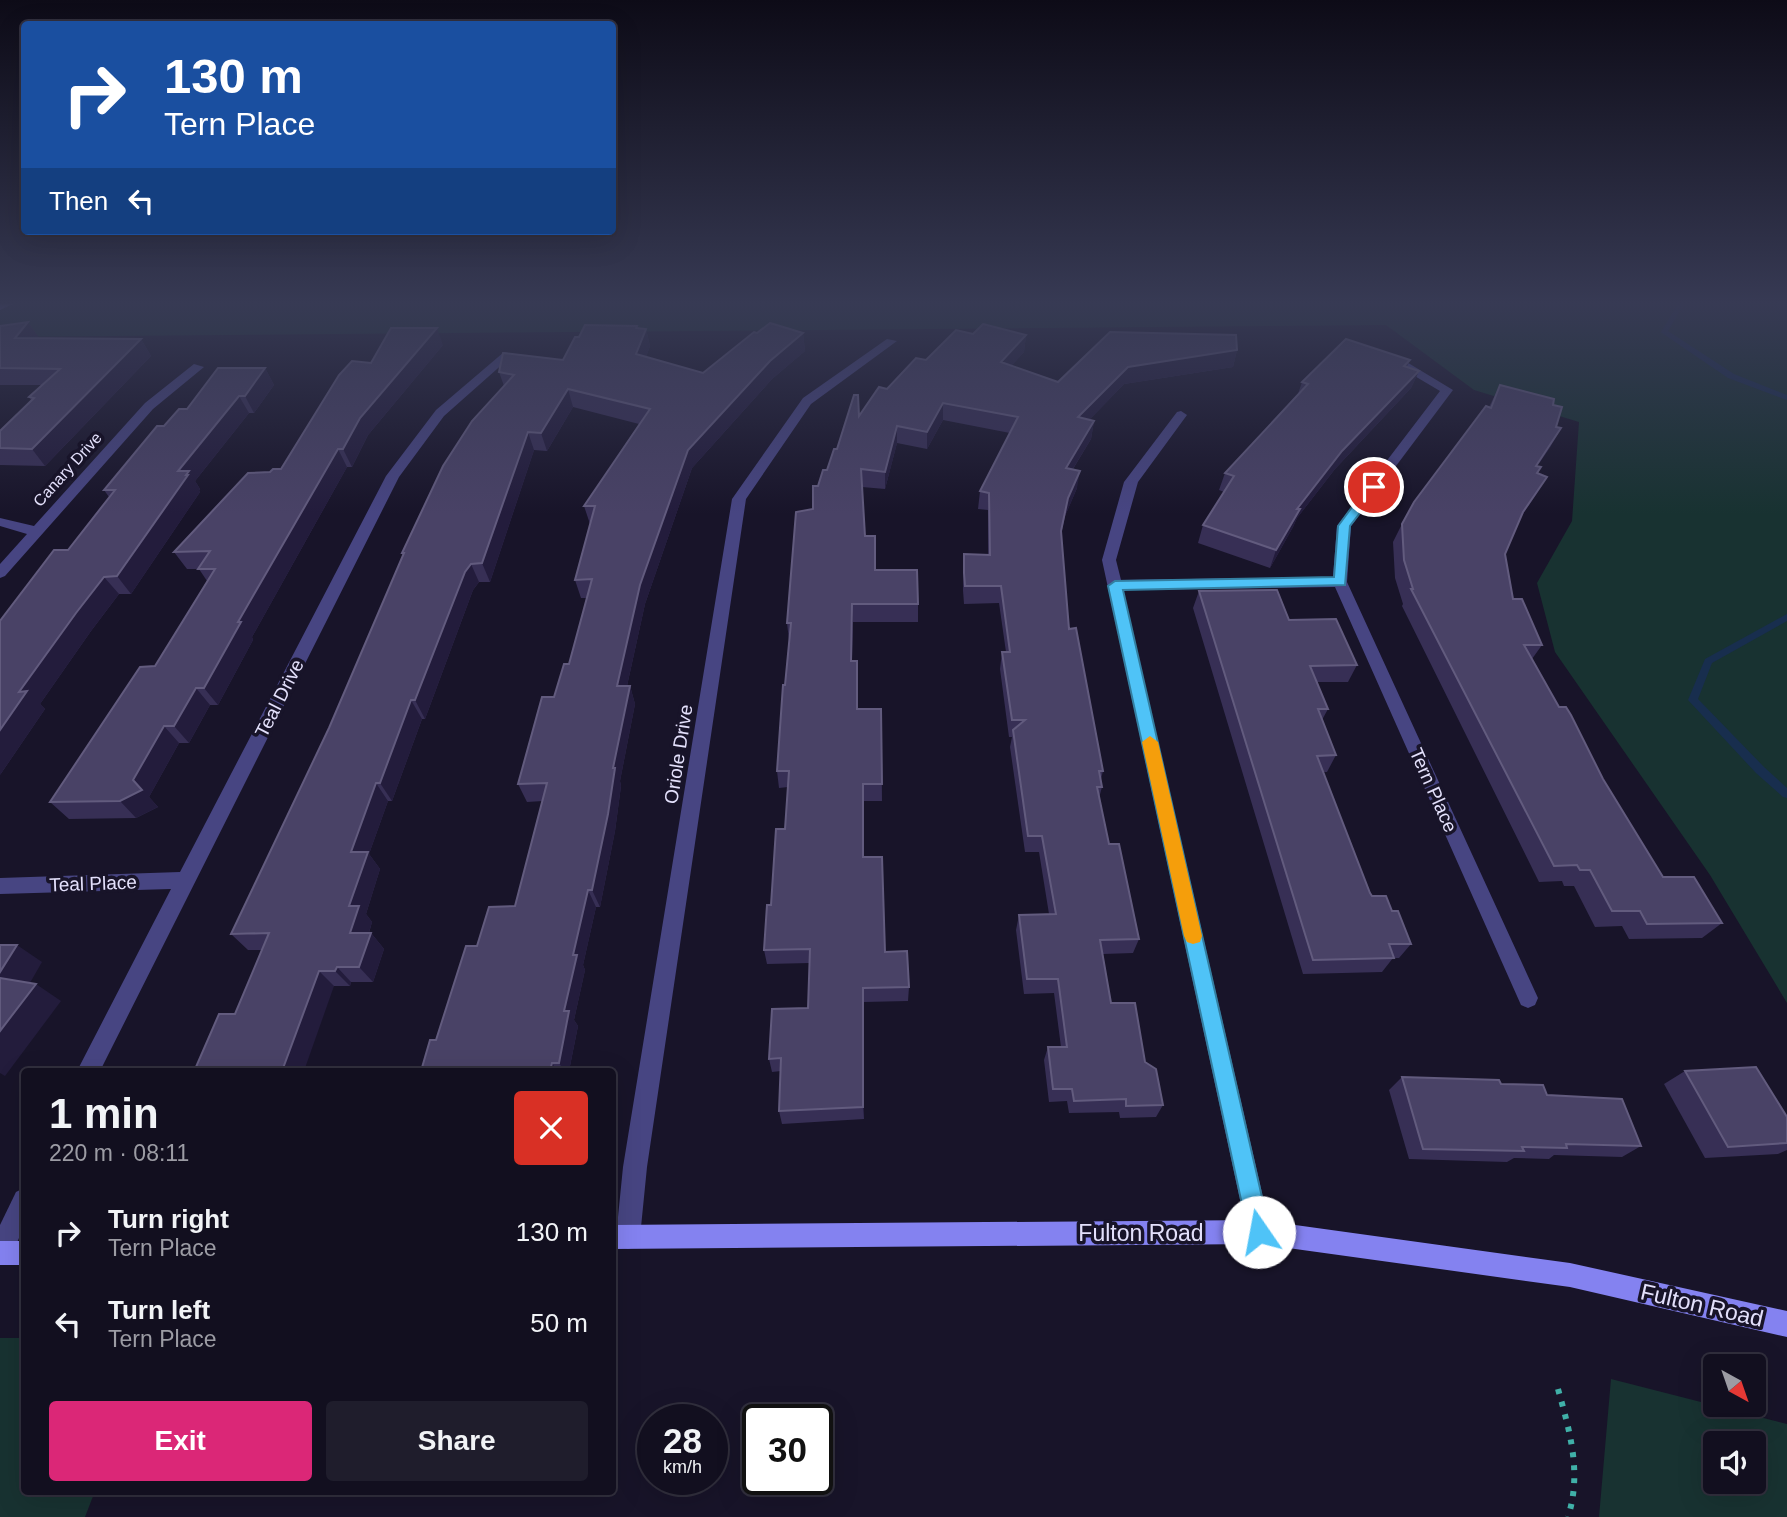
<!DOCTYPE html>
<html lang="en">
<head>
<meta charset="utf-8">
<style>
	body { margin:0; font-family:Helvetica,sans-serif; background:#1f1d2c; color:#f1f3f6; height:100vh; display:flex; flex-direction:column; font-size:26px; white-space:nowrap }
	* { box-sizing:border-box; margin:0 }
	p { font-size:23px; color:#9c9ca4 }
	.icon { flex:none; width:38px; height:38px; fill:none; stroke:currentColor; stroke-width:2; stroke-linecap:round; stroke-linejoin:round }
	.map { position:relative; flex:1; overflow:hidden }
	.details { position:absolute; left:21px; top:1068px; width:595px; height:427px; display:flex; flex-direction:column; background:#120f1f; border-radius:7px; box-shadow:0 7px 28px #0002,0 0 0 2px #312f3d }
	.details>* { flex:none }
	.guide { position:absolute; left:21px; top:21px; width:595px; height:214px; border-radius:7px; box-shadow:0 7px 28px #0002,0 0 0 2px #312f3d; background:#1a4fa0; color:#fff; overflow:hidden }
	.needle { width:46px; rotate:140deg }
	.tools { position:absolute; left:1703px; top:1354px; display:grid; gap:14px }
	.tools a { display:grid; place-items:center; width:63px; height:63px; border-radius:7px; background:#120f1f; box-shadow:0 7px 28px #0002,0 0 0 2px #312f3d; font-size:35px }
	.speed { position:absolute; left:637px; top:1404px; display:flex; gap:14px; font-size:35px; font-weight:700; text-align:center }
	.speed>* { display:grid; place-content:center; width:91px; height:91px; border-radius:50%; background:#120f1f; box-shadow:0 7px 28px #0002,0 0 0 2px #312f3d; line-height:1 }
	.speed small { font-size:18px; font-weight:400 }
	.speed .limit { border:4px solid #111; border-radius:10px; background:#fff; color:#111 }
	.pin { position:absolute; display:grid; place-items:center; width:60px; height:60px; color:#fff; margin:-30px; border:4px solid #fff; border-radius:50%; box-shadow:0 2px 7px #0007 }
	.me { position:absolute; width:77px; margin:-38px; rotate:348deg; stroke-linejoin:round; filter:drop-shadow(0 0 5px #0008) }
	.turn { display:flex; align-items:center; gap:24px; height:147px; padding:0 28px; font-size:32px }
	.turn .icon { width:91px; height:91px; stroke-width:2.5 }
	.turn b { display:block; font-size:49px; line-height:60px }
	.then { display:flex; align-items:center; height:66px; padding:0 28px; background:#0003; gap:14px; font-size:26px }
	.round { display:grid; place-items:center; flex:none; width:74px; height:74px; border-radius:7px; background:#1f1d2c }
	.overview { display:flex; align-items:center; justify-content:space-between; height:119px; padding:0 28px }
	h1 { font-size:42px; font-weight:600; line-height:52px }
	.action { display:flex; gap:14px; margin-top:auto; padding:14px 28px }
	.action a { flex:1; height:80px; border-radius:7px; background:#db2777; color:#fff; font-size:28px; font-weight:600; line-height:80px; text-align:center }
	.action a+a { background:#1f1d2c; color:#f1f3f6 }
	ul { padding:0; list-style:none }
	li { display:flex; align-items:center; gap:21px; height:91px; padding:0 28px }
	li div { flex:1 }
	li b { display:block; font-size:26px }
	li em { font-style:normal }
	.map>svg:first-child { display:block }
</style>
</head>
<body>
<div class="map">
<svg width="1787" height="1517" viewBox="0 0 1787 1517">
	<rect width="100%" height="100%" fill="#181429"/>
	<g fill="#183231" fill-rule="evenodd">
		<polygon points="14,302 1787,302 1787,1003 1710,875 1555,652 1537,583 1572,521 1579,422 1474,390 1386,325 0,337 0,307"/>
		<polygon points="0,1338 24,1338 24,1491 95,1491 85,1517 0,1517"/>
		<path d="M1611,1379L1787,1424V1517H1599ZM1715,1444H1754V1482H1715Z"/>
	</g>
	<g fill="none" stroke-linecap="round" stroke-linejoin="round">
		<g fill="#182e4e" fill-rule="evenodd">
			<polygon points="1679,302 1685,302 1668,331 1734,374 1787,395 1787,400 1728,378 1662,333 1661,332"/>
			<polygon points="1787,614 1787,621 1712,663 1698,699 1764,767 1787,788 1787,798 1783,797 1756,773 1688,700 1705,659"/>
		</g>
		<path stroke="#40b0a8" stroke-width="6" stroke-dasharray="5 8" stroke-linecap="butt" d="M1558,1389C1570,1432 1582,1473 1568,1517"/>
		<g fill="#474582" fill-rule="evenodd">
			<polygon points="887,339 897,341 811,404 746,499 647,1167 640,1237 637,1246 628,1249 619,1246 616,1237 623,1167 732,499 803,398"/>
			<polygon points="504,352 514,354 444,416 399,477 100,1071 77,1071 171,889 0,894 0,878 180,872 386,476 436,410"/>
			<polygon points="1395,355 1453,390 1351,526 1347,582 1538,998 1535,1005 1528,1008 1521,1005 1335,587 1123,590 1271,1232 1268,1241 1259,1244 1250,1241 1247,1232 1102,560 1124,482 1177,412 1181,411 1187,415 1138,482 1116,560 1121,580 1333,577 1337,526 1440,391 1391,362 1389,359"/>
			<polygon points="194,364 204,367 153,409 5,576 0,578 0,564 27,534 0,526 0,518 34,526 145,403"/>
			<polygon points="24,1188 24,1226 9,1262 0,1265 0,1225 16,1192"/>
		</g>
		<g fill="#8482f0" fill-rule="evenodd">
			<polygon points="17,302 0,310 0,303"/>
			<polygon points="1259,1220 1570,1263 1787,1311 1787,1337 1570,1287 1259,1244 612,1249 612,1225"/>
			<rect x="0" y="1241" width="24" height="24"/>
		</g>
	</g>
	<g fill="#372f55">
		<polygon points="28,322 39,338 141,339 151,356 45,466 0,465 0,431 31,400 29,397 42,385 0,385 0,326"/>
		<polygon points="637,328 646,329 650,346 646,357 703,373 757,333 803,333 805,351 772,379 692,468 645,604 627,686 630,686 635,704 620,781 621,786 615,831 600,907 596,907 583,965 585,970 574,1020 578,1026 569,1071 421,1071 436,1040 477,946 515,906 543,801 527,802 518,784 569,664 587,598 581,598 575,580 590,524 584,506 639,424 573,407 547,451 534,450 490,582 479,582 473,590 425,719 422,719 392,801 388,801 369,854 380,869 366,914 372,922 369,933 371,933 384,949 373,982 351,982 350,986 334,986 196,1067 235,1014 262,950 248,950 231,934 329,728 403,556 402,553 504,386 499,372 563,360 579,337"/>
		<polygon points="973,334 1026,335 1024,352 1011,366 1058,382 1237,350 1233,367 1124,384 1089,420 1094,421 1091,439 1073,469 1077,488 1065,516 1061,534 1069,629 1103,771 1101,779 1102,787 1099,798 1109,844 1139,939 1133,953 1103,954 1111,1003 1145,1062 1163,1105 1156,1117 1120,1118 1119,1112 1069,1113 1067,1101 1049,1102 1044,1060 1048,1047 1061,1047 1054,993 1024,994 1016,930 1019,915 1049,914 1039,852 1025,852 1010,747 1012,737 1009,737 1000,669 1002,652 1006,652 999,603 964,604 963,590 964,554 988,554 988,510 978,509 980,491 1010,433 943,420 927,449 897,443 885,489 862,487 865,536 876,570 918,604 918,622 853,622 852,661 857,678 858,709 881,709 882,801 864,801 864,857 885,952 909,987 908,1001 864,1002 864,1119 782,1124 779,1111 781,1071 772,1072 769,1059 808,1008 810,963 767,964 764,950 785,829 788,787 779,788 777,771 789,640 787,623 818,486 837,449 859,416 887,389 926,360"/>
		<polygon points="443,345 368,435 352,467 347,467 252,637 253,640 218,705 210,705 189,743 179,743 149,797 158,807 136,818 69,819 50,802 155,666 207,581 199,569 187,569 174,552 270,472 281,469 371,363"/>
		<polygon points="1410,360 1407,367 1419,371 1411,388 1335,469 1297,518 1293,527 1270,568 1198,543 1203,525 1224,492 1219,490 1225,473 1298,394 1302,382"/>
		<polygon points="265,368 274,385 254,413 249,413 195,481 200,489 199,491 200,492 131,594 119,594 91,631 40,704 45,709 0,775 68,550 109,497 104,490 164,426 187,409"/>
		<polygon points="1500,385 1553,405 1551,446 1537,466 1537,473 1547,477 1520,518 1505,554 1513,599 1542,645 1532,659 1559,707 1663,877 1722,923 1702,938 1629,939 1622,926 1595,927 1574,886 1564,886 1562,881 1539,882 1402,606 1403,604 1395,578 1393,542 1402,524 1489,407"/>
		<polygon points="1199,591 1357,665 1348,682 1317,682 1328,709 1322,720 1336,755 1327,772 1323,772 1370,893 1372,896 1392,911 1411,944 1399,958 1393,958 1382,972 1303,974 1193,608"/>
		<polygon points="1685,1071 1787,1117 1787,1150 1778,1154 1705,1158 1664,1084"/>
		<polygon points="1402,1077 1501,1084 1547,1095 1641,1146 1622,1157 1554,1155 1549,1159 1514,1158 1507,1162 1409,1159 1389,1090"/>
	</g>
	<g fill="#231c3c">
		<polygon points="28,322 40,339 15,338"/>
		<polygon points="637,326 640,343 646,329 650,346 640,373 636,354 636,328"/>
		<polygon points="437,328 443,345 368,435 352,467 343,449 360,418"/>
		<polygon points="803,333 805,351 772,379 692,468 645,604 623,704 617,686 640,585 688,450 770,361"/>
		<polygon points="1026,335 1024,352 1000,379 1001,362"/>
		<polygon points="141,339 151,356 45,466 32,449"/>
		<polygon points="1237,350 1233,367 1124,384 1075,435 1078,417 1128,367"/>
		<polygon points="265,368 274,385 254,413 245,396"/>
		<polygon points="1419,371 1411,388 1335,469 1297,518 1293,527 1270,568 1276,550 1297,509 1342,451"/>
		<polygon points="568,389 573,407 547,451 541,433"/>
		<polygon points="239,396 249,413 195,481 200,489 199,491 200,492 131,594 117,576 178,471"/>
		<polygon points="943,403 943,420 927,449 927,432"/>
		<polygon points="1094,421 1091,439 1063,485 1066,468"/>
		<polygon points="897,426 897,443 885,489 885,472"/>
		<polygon points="1561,428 1551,446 1526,483 1536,466"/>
		<polygon points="528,432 534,450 490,582 482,563"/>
		<polygon points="338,449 347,467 252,637 253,640 218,705 204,688 238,622"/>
		<polygon points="1080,471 1077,488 1065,516 1058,549 1068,498"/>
		<polygon points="1547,477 1536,495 1512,530 1523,512"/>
		<polygon points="471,564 479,582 473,590 425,719 415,700 465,572"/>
		<polygon points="104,577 119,594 91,631 40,704 45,709 0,775 0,730 19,692 76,613"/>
		<polygon points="852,604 853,622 851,678 851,661"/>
		<polygon points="630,686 635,704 620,781 621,786 615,831 600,907 592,890 613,768"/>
		<polygon points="196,688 210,705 189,743 174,726"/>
		<polygon points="411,700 422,719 392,801 380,783"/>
		<polygon points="164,726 179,743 149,797 158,807 136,818 120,801"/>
		<polygon points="376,783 388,801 369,854 380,869 366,914 372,922 364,949 350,933 349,906 351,852"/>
		<polygon points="863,784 864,801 863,873"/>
		<polygon points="588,890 596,907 583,965 585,970 574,1020 578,1026 569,1071 564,1071 559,1063 564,1011 573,955"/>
		<polygon points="371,933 384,949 373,982 359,967"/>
		<polygon points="17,945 42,962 23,995 0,980 0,972"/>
		<polygon points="337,967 351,982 350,986 335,971"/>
		<polygon points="319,971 334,986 304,1071 282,1071"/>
		<polygon points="36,984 61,1001 5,1076 0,1073 0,1031"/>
		<polygon points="863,988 864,1002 864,1119 863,1107"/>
		<polygon points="552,1063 557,1071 550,1071"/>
	</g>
	<g fill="#494266" stroke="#625b7e" stroke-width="2">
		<polygon points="28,322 15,338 141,339 32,449 0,448 0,431 34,398 29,397 60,369 0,368 0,326"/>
		<polygon points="770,323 803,333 770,361 688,450 640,585 617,686 630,686 613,768 615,768 608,814 592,890 588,890 573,955 577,955 564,1011 569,1011 559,1063 552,1063 550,1071 421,1071 430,1040 436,1040 466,946 477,946 489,907 515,906 547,783 518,784 542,697 554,697 564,664 569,664 592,579 575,580 595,506 584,506 650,409 568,389 541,433 528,432 482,563 471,564 465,572 415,700 411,700 380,783 376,783 351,852 368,852 349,906 359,906 350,933 371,933 359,967 337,967 335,971 319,971 282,1071 180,1071 185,1068 196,1067 219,1014 235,1014 269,933 231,934 329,728 404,553 402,553 443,466 472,421 514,375 499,372 503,353 563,360 575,337 579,337 585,325 637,326 636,328 646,329 636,354 703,373 754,332 757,333"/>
		<polygon points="983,324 1026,335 1001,362 1058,382 1110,332 1236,335 1237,350 1128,367 1078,417 1094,421 1066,468 1080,471 1068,498 1061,531 1069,629 1076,628 1103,771 1099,771 1102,787 1097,787 1109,844 1119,844 1139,939 1100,940 1111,1003 1135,1003 1145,1062 1156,1069 1163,1105 1126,1106 1126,1099 1074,1101 1072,1089 1053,1089 1048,1047 1067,1047 1058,979 1027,979 1019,915 1056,914 1042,836 1028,836 1013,730 1025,720 1012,720 1002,652 1010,652 1001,586 965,586 964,573 964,554 990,555 989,493 980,491 1018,417 943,403 927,432 897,426 885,472 861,469 865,536 875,536 875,570 917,570 918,604 852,604 851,661 857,661 857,709 881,709 882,784 863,784 863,857 882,857 885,952 907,951 909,987 863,988 863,1107 779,1111 781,1058 769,1059 772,1009 808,1008 810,949 764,950 767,905 771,905 776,829 785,829 789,771 777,771 783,685 785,685 791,623 787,623 796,512 813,509 813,486 818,486 823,470 827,470 834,449 837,449 854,395 858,395 859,416 879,387 887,389 916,358 926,360 956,330 973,334"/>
		<polygon points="391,328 437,328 360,418 343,449 338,449 238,622 241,622 204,688 196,688 174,726 164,726 133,780 142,790 120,801 50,802 140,667 155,666 215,569 198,569 210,551 174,552 248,473 270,472 273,469 281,469 339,375 352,361 371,363"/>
		<polygon points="1346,339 1410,360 1404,366 1419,371 1342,451 1297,509 1300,509 1276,550 1203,525 1234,476 1225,473 1308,384 1302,382"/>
		<polygon points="218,368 265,368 245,396 239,396 178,471 189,471 186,475 188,475 117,576 104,577 76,613 19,692 27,691 0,730 0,621 54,550 68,550 115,490 104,490 157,426 164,426 179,409 187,409"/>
		<polygon points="1500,385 1554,399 1553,405 1562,407 1556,427 1561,428 1536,466 1541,467 1537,473 1547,477 1523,512 1505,554 1513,599 1522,599 1542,645 1524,645 1559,707 1566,707 1571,715 1603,779 1663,877 1694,877 1722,923 1647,924 1640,911 1612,911 1590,870 1580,870 1577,865 1554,866 1411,589 1413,589 1404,560 1402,524 1414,502 1486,406 1491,408"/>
		<polygon points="1277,590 1289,620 1336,619 1357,665 1310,666 1328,709 1318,709 1336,755 1317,756 1370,893 1372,896 1386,896 1392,911 1398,911 1411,944 1389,944 1394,958 1313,960 1199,591"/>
		<polygon points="0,945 17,945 0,972"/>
		<polygon points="0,978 36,984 0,1031"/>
		<polygon points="1756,1067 1787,1117 1787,1143 1728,1147 1685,1071"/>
		<polygon points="1402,1077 1499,1080 1501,1084 1543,1085 1547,1095 1622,1099 1641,1146 1566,1144 1567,1148 1522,1147 1524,1151 1423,1149"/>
	</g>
	<linearGradient id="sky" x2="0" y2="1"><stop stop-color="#0d0b17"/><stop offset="0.59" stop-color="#373a54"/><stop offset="1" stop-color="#373a54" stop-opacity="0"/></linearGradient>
	<rect width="1787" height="514" fill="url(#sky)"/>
	<polygon fill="#4fc3f7" stroke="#337fa1" stroke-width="2" points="1374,483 1380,487 1350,526 1345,585 1123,590 1270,1232 1267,1240 1259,1243 1251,1240 1248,1232 1108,586 1115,581 1334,577 1338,526 1369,484"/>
	<polygon fill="#f59e0b" points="1150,736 1158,742 1202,936 1200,942 1193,944 1187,942 1184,936 1142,742"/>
	<g text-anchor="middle" stroke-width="7" stroke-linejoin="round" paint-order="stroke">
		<g font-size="16" fill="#e3e0fb" stroke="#181429">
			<text transform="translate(67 469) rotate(-48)" y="6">Canary Drive</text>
		</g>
		<g font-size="19" fill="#e3e0fb" stroke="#181429">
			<text transform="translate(279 698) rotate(-63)" y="7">Teal Drive</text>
			<text transform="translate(678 754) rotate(-81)" y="7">Oriole Drive</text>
			<text transform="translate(1434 790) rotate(66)" y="7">Tern Place</text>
			<text transform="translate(93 883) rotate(-2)" y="7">Teal Place</text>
		</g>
		<g font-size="23" fill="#e3e0fb" stroke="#181429">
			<text x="1141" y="1241">Fulton Road</text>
			<text transform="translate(1702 1305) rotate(13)" y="8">Fulton Road</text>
		</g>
	</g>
</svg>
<div class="tools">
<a><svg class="needle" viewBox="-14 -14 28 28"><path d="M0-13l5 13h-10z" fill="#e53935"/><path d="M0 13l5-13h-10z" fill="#9c9ca4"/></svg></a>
<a><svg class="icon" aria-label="sound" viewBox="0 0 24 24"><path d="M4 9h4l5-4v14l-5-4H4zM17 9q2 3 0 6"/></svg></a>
</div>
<div class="speed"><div>28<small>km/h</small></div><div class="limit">30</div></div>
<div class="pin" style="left:1374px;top:487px;background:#d93025"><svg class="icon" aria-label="arrive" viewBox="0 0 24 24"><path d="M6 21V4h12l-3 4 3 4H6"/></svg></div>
<svg class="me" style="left:1259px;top:1232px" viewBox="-20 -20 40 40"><circle r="19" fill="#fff"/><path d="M0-13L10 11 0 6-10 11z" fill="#4fc3f7"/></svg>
<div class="guide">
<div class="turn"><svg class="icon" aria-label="right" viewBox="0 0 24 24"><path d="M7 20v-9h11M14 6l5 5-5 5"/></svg><div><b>130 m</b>Tern Place</div></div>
<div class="then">Then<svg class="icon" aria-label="left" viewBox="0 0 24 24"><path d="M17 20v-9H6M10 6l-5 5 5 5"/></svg></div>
</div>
<section class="details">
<div class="overview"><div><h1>1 min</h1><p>220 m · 08:11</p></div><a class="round" style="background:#d93025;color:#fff"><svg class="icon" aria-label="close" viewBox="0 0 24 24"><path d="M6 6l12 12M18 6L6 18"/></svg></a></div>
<ul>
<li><svg class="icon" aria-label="right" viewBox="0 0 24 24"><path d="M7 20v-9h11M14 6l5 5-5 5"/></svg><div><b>Turn right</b><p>Tern Place</p></div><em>130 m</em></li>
<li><svg class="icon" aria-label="left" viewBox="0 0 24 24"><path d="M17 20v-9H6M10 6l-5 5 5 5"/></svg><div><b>Turn left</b><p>Tern Place</p></div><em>50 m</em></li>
</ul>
<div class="action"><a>Exit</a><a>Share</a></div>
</section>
</div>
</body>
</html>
